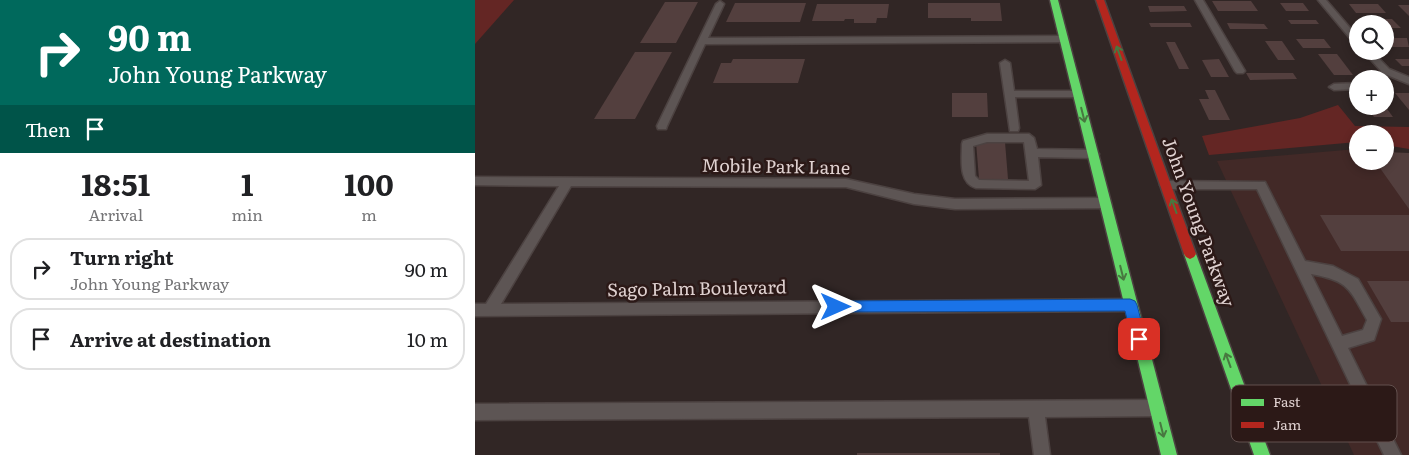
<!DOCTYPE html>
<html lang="en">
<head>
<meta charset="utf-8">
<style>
	body { margin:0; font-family:Literata,serif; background:#f6f6f6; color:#202124; height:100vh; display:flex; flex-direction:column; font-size:19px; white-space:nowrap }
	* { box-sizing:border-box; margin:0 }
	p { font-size:16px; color:#757577 }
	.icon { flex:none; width:28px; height:28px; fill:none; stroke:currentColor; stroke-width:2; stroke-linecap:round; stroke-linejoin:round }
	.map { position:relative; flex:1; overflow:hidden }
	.panel { display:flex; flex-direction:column; background:#fff; width:475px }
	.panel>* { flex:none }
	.banner { background:#00695c; color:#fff; overflow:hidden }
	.fabs { position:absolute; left:874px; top:15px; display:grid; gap:10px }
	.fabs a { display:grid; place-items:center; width:45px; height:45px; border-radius:50%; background:#fff; box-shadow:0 2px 8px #0003; font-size:25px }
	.pin { position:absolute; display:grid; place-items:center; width:42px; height:42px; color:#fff; margin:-21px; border-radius:10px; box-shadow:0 2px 8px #0006 }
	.me { position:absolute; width:55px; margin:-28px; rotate:90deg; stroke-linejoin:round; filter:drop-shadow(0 0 4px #0008) }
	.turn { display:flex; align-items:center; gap:18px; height:105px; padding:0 25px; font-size:22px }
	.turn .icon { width:65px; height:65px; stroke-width:2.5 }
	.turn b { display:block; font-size:35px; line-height:42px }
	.then { display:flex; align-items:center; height:48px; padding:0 25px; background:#0003; gap:10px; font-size:19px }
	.eta { display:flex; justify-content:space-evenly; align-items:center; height:85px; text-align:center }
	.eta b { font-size:30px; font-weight:700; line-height:35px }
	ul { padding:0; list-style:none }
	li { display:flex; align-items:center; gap:15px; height:62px; margin:0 10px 8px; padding:0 15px; border:2px solid #e0e0e0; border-radius:20px }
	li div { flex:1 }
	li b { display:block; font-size:19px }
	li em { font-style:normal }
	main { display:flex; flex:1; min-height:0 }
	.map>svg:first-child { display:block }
</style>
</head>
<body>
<main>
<section class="panel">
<div class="banner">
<div class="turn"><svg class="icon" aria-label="right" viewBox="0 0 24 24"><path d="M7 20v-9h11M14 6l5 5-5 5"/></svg><div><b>90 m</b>John Young Parkway</div></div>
<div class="then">Then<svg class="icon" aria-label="arrive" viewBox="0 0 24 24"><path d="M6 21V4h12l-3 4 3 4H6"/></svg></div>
</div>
<div class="eta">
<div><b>18:51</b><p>Arrival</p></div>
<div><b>1</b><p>min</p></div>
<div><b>100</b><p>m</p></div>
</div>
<ul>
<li><svg class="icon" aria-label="right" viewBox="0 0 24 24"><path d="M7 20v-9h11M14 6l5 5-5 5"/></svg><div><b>Turn right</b><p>John Young Parkway</p></div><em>90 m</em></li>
<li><svg class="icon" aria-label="arrive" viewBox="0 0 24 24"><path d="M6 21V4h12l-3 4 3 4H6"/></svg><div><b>Arrive at destination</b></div><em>10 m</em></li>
</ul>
</section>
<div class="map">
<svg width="934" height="455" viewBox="0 0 934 455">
	<rect width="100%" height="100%" fill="#312625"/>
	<polygon fill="#422927" points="882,149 882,161 910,161 910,151 934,155 934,455 879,455 742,161"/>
	<g fill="#642624">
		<polygon points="0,0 39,0 0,44"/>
		<polygon points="863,105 880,126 934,127 934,149 910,145 910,134 882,134 882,142 734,155 727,136 825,118"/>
	</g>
	<g fill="#533f3e">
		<polygon points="737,1 776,1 783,11 743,11"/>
		<polygon points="190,2 223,2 201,43 165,43"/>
		<polygon points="260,3 331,3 325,22 251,22"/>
		<polygon points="453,3 525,3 527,21 496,21 496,18 453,18"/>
		<polygon points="805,3 828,3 834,11 811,11"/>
		<polygon points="342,4 414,4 412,18 402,18 401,23 379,23 379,19 370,19 369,21 337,21"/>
		<polygon points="874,4 903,4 911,13 881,13"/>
		<polygon points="923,5 934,5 934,16"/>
		<polygon points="673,6 709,6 712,11 675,12"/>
		<polygon points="889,19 917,19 926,28 910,28 910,24 893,24"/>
		<polygon points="813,20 841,20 844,24 816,24"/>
		<polygon points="674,23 715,23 717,27 676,27"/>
		<polygon points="752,23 789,24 793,29 755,29"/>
		<polygon points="910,38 932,38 934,47 915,47 910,42"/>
		<polygon points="821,39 849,39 856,48 828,48"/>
		<polygon points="790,41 807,41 820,60 803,60"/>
		<polygon points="691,42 700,42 714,69 704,69"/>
		<polygon points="160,52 197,52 160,119 119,119"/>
		<polygon points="843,54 862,54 878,75 859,75"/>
		<polygon points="258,59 330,59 323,83 238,83 246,63 256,63"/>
		<polygon points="744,59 754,77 736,77 727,60"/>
		<polygon points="920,59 934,59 934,66 927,66"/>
		<polygon points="771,73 818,73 822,79 775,80"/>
		<polygon points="730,90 740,90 755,120 734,120 724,99 734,99"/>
		<polygon points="477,93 512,93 513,117 477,117"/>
		<polygon points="920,93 934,93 934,110"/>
		<polygon points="891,106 910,106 918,117 899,117"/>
		<polygon points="501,142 530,142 533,179 504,179"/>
		<polygon points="910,152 934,153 934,209 900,161 910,161"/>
		<polygon points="845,215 934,215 934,251 866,251"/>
		<polygon points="892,281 934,281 934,322 916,322"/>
		<rect x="382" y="453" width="143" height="2"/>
	</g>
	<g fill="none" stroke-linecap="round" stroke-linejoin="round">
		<g stroke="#4c4241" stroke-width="3">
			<g id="lane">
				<polygon points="720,0 728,0 770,71 768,73 762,73 760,71"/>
				<polygon points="843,0 851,0 882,36 882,44 879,43"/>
				<polygon points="245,1 249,4 233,38 588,36 593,39 588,42 230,44 192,126 191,129 183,129 182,126 241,4"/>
				<polygon points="888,51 897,51 914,69 934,77 934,84 912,75 909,79 898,79 906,71"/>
				<polygon points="530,60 535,63 539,91 602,91 607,94 602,97 540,97 544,128 543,131 535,131 525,63"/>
				<polygon points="882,83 882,89 859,90 854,87 859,84"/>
				<path d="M512,134H554L559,138L562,149L618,150L624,154L618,158L563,157L566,185L560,189L501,188C483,183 487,159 487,144L488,141ZM512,142H549L554,181L504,180L500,176L498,146Z"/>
				<polygon points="0,177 371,179 439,194 480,199 630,198 634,200 636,203 634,206 630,208 480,209 439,204 371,187 96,186 26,304 655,299 660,301 662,305 660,309 655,311 0,316 0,304 11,304 84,186 0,185"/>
				<path d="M691,181L790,182L830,261L858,266L883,279L906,319L899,340L873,348L926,455H909L782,189H691L685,185ZM836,274C874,281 874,288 892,320L888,330L867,336Z"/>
				<polygon points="682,400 688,402 690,408 688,414 682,416 570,417 575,455 559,455 554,417 0,420 0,404"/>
			</g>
		</g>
		<g stroke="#4c4241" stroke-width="3">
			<g id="fast">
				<polygon points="575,0 583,0 702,455 686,455"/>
				<polygon points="715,249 719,251 721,254 795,455 779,455 709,254 711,251"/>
			</g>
		</g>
		<g stroke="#4c4241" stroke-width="3">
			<polygon id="jam" points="621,0 629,0 721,254 719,257 715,259 711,257 709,254"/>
		</g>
		<use href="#lane" fill="#5d5554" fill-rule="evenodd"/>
		<use href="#fast" fill="#63d668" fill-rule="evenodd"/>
		<use href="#jam" fill="#b3261e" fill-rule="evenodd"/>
	</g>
	<defs><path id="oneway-shaft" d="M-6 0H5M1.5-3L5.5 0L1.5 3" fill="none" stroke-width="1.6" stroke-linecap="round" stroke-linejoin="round" transform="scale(1.25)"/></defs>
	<g stroke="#487840">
		<use href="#oneway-shaft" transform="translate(644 53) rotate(-110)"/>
		<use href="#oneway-shaft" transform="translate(608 115) rotate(76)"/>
		<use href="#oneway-shaft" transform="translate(699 206) rotate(-110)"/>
		<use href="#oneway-shaft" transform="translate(647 273) rotate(76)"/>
		<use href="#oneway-shaft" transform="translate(753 360) rotate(-110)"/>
		<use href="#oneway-shaft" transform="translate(687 430) rotate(76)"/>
	</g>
	<polygon fill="#1a73e8" stroke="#114b97" points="655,299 660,301 662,305 671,339 669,344 664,345 659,344 657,339 650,311 361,312 356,311 355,307 356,303 361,301"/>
	<g text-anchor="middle" stroke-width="5" stroke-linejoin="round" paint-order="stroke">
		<g font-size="18" fill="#dfd1d0" stroke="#2c1917">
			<text transform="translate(301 167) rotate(1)" y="6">Mobile Park Lane</text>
			<text transform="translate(723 222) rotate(70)" y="6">John Young Parkway</text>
			<text transform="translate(222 289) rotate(-1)" y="6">Sago Palm Boulevard</text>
		</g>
	</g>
	<rect x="756" y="385" width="166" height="57" rx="8" fill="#2c1917" stroke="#62504e" stroke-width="1"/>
	<rect x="766" y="399" width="23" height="7" fill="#63d668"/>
	<rect x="766" y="422" width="23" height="6" fill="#b3261e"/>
	<g font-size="14" fill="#dfd1d0">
		<text x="798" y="407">Fast</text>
		<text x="798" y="430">Jam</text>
	</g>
</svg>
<div class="fabs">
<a><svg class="icon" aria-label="search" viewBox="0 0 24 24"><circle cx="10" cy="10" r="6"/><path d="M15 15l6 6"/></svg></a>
<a>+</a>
<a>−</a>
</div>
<div class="pin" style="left:664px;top:339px;background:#d93025"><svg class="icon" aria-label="arrive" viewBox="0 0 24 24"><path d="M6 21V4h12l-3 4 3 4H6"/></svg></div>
<svg class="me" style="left:361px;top:307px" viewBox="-20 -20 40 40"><path d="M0-17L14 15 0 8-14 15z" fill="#1a73e8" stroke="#fff" stroke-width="4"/></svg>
</div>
</main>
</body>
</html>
